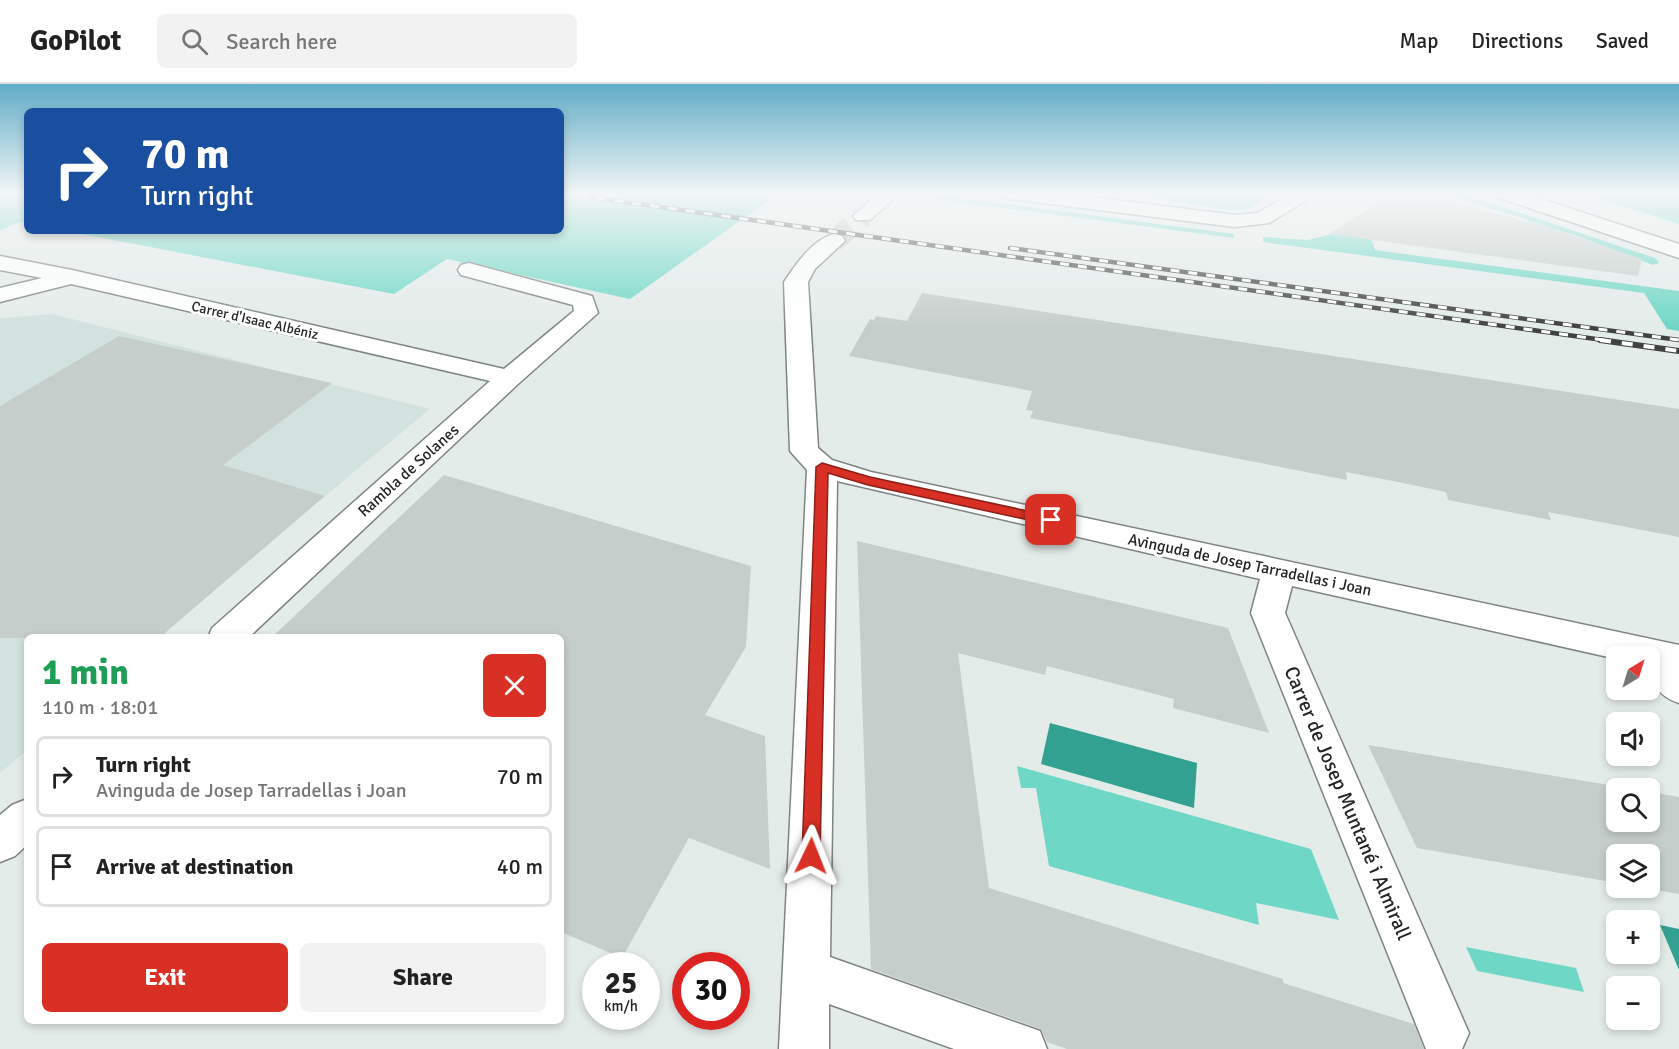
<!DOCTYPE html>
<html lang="en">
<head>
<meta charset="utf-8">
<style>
	body { margin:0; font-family:Signika,sans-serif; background:#f2f2f2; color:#222; height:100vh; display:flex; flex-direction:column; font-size:22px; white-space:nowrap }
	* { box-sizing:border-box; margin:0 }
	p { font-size:20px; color:#767676 }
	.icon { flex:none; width:33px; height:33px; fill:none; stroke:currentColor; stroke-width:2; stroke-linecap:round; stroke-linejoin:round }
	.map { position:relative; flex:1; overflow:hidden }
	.sheet { position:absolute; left:24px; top:550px; width:540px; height:390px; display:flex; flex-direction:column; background:#fff; border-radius:9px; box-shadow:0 3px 9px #0003 }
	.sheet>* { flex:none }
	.banner { position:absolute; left:24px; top:24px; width:540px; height:126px; border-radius:9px; box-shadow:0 3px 9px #0003; background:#1a4fa0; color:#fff; overflow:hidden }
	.needle { width:39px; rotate:38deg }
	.buttons { position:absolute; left:1606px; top:562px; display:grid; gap:12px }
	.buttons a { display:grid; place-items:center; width:54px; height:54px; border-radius:9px; background:#fff; box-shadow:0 3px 9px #0003; font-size:30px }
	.speed { position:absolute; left:582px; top:868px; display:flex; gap:12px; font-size:30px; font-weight:700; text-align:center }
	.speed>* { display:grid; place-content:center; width:78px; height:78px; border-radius:50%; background:#fff; box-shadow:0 3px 9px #0003; line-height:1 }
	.speed small { font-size:15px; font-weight:400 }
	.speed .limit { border:9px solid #d22; background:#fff; color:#111 }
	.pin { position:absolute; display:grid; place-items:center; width:51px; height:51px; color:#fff; margin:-26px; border-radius:12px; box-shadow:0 3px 9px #0006 }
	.me { position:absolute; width:66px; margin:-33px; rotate:2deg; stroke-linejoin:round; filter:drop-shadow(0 0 4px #0008) }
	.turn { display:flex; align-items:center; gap:21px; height:126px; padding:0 18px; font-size:27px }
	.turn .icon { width:78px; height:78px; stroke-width:2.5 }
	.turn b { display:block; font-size:42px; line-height:51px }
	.round { display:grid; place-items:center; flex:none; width:63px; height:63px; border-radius:9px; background:#f2f2f2 }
	.headline { display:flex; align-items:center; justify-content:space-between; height:102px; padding:0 18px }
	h1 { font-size:36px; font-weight:700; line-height:45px; color:#1e9e55 }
	.primary-button { display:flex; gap:12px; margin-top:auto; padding:12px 18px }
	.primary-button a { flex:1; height:69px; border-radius:9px; background:#d93025; color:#fff; font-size:24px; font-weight:700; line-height:69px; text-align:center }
	.primary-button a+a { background:#f2f2f2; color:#222 }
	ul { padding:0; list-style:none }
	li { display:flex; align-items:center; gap:18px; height:81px; margin:0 12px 9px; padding:0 6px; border:3px solid #e0e0e0; border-radius:9px }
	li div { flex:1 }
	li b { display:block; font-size:22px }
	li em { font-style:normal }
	header { display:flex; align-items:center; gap:36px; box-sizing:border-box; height:84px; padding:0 30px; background:#fff; border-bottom:2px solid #e0e0e0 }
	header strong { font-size:28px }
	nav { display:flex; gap:33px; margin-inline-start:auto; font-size:21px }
	.search { width:420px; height:54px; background:#f2f2f2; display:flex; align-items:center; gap:15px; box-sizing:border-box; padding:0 21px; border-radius:9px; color:#767676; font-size:22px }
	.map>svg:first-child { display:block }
</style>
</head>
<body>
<header>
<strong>GoPilot</strong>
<div class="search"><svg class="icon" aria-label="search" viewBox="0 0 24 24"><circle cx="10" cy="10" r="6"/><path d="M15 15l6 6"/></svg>Search here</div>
<nav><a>Map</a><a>Directions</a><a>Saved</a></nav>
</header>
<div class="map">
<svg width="1679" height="965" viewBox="0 0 1679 965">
	<rect width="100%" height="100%" fill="#e4ecea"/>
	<polygon fill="#d1e2df" points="52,230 430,325 325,412 27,554 27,666 0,689 0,234"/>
	<g fill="#6fd7c6">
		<polygon points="0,109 27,109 27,139 21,138 0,146"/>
		<polygon points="561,109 773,109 772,114 630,215 447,175 394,210 67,147 561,147"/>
		<polygon points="1126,109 1276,109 1249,125 1227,126"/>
		<polygon points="1444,109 1460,109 1655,174 1659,179 1653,181 1580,153"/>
		<polygon points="1581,109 1679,109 1679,140"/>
		<polygon points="937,111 1234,150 1234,154 935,115"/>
		<polygon points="1331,150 1371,154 1375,166 1679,207 1679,247 1667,245 1644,209 1263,158 1263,153 1308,156"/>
		<polygon points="1017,682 1311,765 1339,836 1256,819 1259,841 1049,782 1036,704 1021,704"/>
		<polygon points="1466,863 1576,884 1584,908 1477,887"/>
	</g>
	<g fill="#33a192">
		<polygon points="1050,639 1197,679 1194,724 1041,680"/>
		<polygon points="1660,841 1679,845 1679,886"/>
	</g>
	<g fill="#c6cecc">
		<polygon points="1384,116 1423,116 1463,121 1548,143 1642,175 1638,192 1328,150"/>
		<polygon points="922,209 1679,325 1679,453 1548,428 1551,436 1448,416 1446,408 1398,398 1346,388 1347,396 1030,334 1033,327 1026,326 1032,307 849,272 870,235 874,236 876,232 907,237"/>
		<polygon points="119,252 332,299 223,381 325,412 159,554 0,554 0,322"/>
		<polygon points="444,391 751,482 746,563 705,631 765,652 770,785 689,754 622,874 561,848 561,554 271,554"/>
		<polygon points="857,457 1228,544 1269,649 1173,624 1174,615 1047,582 1045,591 958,569 989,804 1283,895 1283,899 1414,940 1424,965 1067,965 1047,958 1041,945 871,885"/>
		<polygon points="1368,661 1633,705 1617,705 1617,738 1650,738 1650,708 1679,713 1679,810 1643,804 1650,804 1650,771 1617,771 1617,799 1417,764"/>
	</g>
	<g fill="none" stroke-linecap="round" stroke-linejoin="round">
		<polyline stroke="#bdc4c3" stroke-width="22" stroke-dasharray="22 11" stroke-linecap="butt" points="834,157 863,132"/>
		<g stroke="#7e8483" stroke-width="3">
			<g id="minor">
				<polygon points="878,109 900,109 870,136 856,136 853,132"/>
				<polygon points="1000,109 1059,109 1235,131 1257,129 1293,109 1318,109 1269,139 1235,143 1010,115 1003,113"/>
				<polygon points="1493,109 1523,109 1679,160 1679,174 1496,113"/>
				<path d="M834,150L842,152L845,157L815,185L808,198L818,364L832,376L871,388L1679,561V619C1655,611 1650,596 1650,573H1617V575L1292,502L1285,529L1469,949L1462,965H1426L1251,529L1260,495L837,397L830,873L1040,947L1047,965H954L829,920V965H779L807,386L790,367L784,198C796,180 812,156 834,150Z"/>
				<polygon points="0,172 72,186 504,285 574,227 573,221 461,191 458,186 461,181 469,179 592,212 598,229 518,300 248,554 208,554 212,544 490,297 71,200 0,218 0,204 42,194 0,186"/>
				<polygon points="27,715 27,761 15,772 0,778 0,731 12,721"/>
			</g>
		</g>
		<use href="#minor" fill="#fff" fill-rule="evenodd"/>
		<g stroke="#3f4241" stroke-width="4.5">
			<g id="rail-far1">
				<polyline points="561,109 1610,257"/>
				<polyline points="1010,164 1679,256"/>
			</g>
		</g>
		<g stroke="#3f4241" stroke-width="6">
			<polyline id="rail" points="1600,256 1679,267"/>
		</g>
		<use href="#rail-far1" stroke="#fff" stroke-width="3" stroke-dasharray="9" stroke-linecap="butt"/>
		<use href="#rail" stroke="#fff" stroke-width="4" stroke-dasharray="11" stroke-linecap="butt"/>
	</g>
	<linearGradient id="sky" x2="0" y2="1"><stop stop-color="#5facc6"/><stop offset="0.45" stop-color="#f3f6f6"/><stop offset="1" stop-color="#f3f6f6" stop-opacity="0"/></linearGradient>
	<rect width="1679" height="244" fill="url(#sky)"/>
	<polygon fill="#d93025" stroke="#8d1f18" stroke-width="1.5" points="822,379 870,393 1051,432 1057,436 1051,441 868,401 828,389 820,772 817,777 811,780 804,777 802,772 816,383"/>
	<g text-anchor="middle" stroke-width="6" stroke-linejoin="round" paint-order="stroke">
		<g font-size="14" fill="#232625" stroke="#fff">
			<text transform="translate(255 236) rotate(13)" y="5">Carrer d'Isaac Albéniz</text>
		</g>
		<g font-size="16" fill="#232625" stroke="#fff">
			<text transform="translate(408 386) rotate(-42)" y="6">Rambla de Solanes</text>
			<text transform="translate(1250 480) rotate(12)" y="6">Avinguda de Josep Tarradellas i Joan</text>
		</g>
		<g font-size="20" fill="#232625" stroke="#fff">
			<text transform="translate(1348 719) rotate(67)" y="7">Carrer de Josep Muntané i Almirall</text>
		</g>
	</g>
</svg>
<div class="buttons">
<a><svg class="needle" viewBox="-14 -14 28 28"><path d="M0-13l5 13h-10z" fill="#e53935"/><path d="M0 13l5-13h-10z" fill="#767676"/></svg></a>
<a><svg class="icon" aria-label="sound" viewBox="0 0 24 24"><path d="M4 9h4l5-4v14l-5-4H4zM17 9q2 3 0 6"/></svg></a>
<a><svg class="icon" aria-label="search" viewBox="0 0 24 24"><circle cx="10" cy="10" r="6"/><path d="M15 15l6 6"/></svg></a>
<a><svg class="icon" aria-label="layers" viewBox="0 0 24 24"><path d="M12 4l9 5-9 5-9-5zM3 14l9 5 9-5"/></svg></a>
<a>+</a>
<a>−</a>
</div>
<div class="speed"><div>25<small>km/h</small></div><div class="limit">30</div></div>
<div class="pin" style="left:1051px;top:436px;background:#d93025"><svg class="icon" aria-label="arrive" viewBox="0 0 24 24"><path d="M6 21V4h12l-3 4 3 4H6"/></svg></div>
<svg class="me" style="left:811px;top:772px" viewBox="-20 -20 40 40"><path d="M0-17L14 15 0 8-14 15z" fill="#d93025" stroke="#fff" stroke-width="4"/></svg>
<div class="banner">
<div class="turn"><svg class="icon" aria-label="right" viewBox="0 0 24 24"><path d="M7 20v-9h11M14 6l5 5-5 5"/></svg><div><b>70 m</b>Turn right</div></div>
</div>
<section class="sheet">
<div class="headline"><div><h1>1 min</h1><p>110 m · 18:01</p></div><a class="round" style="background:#d93025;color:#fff"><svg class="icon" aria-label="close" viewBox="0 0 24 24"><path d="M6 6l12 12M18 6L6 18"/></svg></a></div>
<ul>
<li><svg class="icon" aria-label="right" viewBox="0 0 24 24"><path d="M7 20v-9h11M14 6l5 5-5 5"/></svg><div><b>Turn right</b><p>Avinguda de Josep Tarradellas i Joan</p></div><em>70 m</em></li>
<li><svg class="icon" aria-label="arrive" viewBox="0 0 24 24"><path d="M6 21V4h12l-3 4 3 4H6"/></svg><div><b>Arrive at destination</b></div><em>40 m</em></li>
</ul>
<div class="primary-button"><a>Exit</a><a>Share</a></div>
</section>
</div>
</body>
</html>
